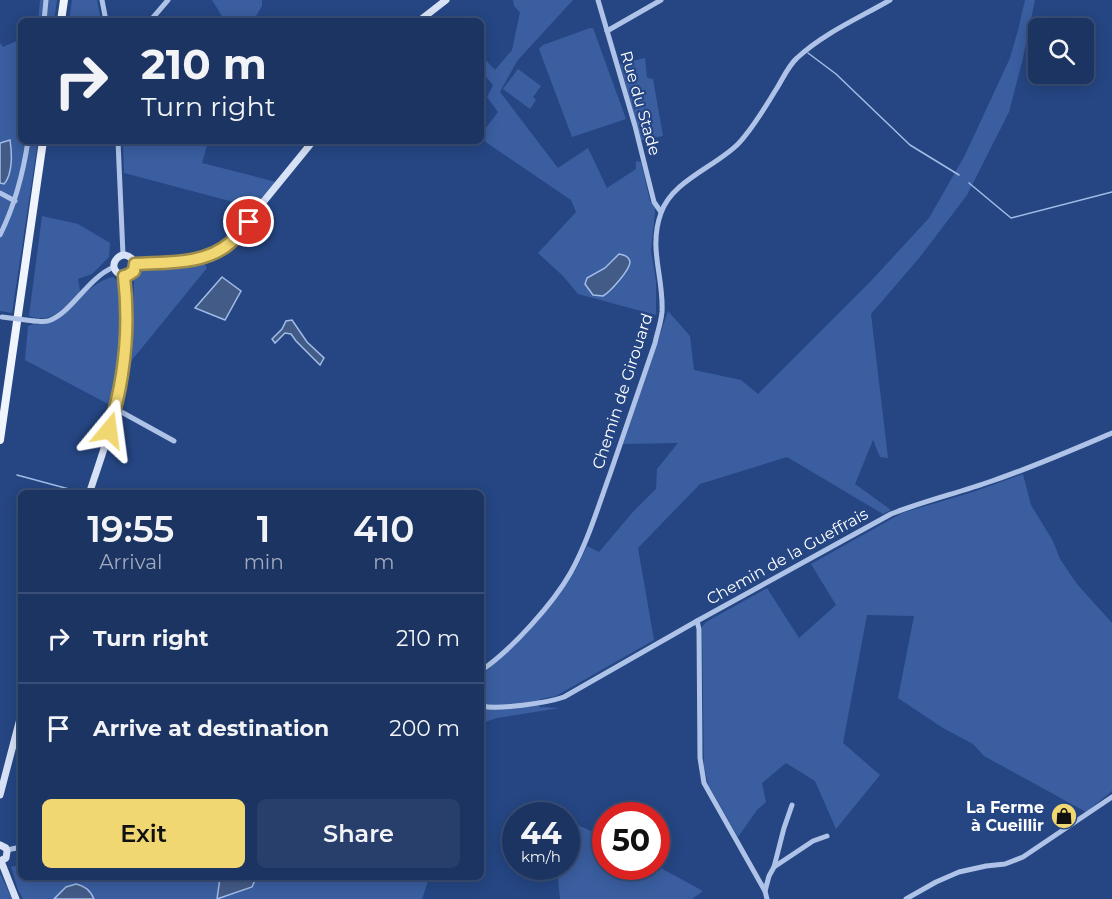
<!DOCTYPE html>
<html lang="en">
<head>
<meta charset="utf-8">
<style>
	body { margin:0; font-family:Montserrat,sans-serif; background:#293f6b; color:#f1f3f6; height:100vh; display:flex; flex-direction:column; font-size:22px; white-space:nowrap }
	* { box-sizing:border-box; margin:0 }
	p { font-size:20px; color:#a0aabe }
	.icon { flex:none; width:33px; height:33px; fill:none; stroke:currentColor; stroke-width:2; stroke-linecap:round; stroke-linejoin:round }
	.map { position:relative; flex:1; overflow:hidden }
	.side { position:absolute; left:18px; top:490px; width:466px; height:390px; display:flex; flex-direction:column; background:#1c3462; border-radius:9px; box-shadow:0 3px 15px #0003,0 0 0 2px #3a4f77 }
	.side>* { flex:none }
	.hud { position:absolute; left:18px; top:18px; width:466px; height:126px; border-radius:9px; box-shadow:0 3px 15px #0003,0 0 0 2px #3a4f77; background:#1c3462; color:#f1f3f6; overflow:hidden }
	.tools { position:absolute; left:1028px; top:18px; display:grid; gap:12px }
	.tools a { display:grid; place-items:center; width:66px; height:66px; border-radius:9px; background:#1c3462; box-shadow:0 3px 15px #0003,0 0 0 2px #3a4f77; font-size:30px }
	.speed { position:absolute; left:502px; top:802px; display:flex; gap:12px; font-size:30px; font-weight:700; text-align:center }
	.speed>* { display:grid; place-content:center; width:78px; height:78px; border-radius:50%; background:#1c3462; box-shadow:0 3px 15px #0003,0 0 0 2px #3a4f77; line-height:1 }
	.speed small { font-size:15px; font-weight:400 }
	.speed .limit { border:9px solid #d22; background:#fff; color:#111 }
	.pin { position:absolute; display:grid; place-items:center; width:51px; height:51px; color:#fff; margin:-26px; border:3px solid #fff; border-radius:50%; box-shadow:0 2px 6px #0007 }
	.me { position:absolute; width:66px; margin:-33px; rotate:16deg; stroke-linejoin:round; filter:drop-shadow(0 0 4px #0008) }
	.turn { display:flex; align-items:center; gap:21px; height:126px; padding:0 24px; font-size:27px }
	.turn .icon { width:78px; height:78px; stroke-width:2.5 }
	.turn b { display:block; font-size:42px; line-height:51px }
	.eta { display:flex; justify-content:space-evenly; align-items:center; height:102px; text-align:center }
	.eta b { font-size:36px; font-weight:600; line-height:42px }
	.primary-button { display:flex; gap:12px; margin-top:auto; padding:12px 24px }
	.primary-button a { flex:1; height:69px; border-radius:9px; background:#f1d772; color:#111; font-size:24px; font-weight:600; line-height:69px; text-align:center }
	.primary-button a+a { background:#293f6b; color:#f1f3f6 }
	ul { padding:0; list-style:none }
	li { display:flex; align-items:center; gap:18px; height:90px; padding:0 24px; border-top:2px solid #3a4f77 }
	li div { flex:1 }
	li b { display:block; font-size:22px }
	li em { font-style:normal }
	.map>svg:first-child { display:block }
</style>
</head>
<body>
<div class="map">
<svg width="1112" height="899" viewBox="0 0 1112 899">
	<rect width="100%" height="100%" fill="#254683"/>
	<g fill="#3a5ea0">
		<polygon points="40,0 57,0 54,21 38,21"/>
		<polygon points="72,0 97,0 101,21 69,21"/>
		<polygon points="212,0 262,0 262,6 253,21 225,21"/>
		<polygon points="513,0 573,0 517,61 500,92 558,168 588,148 607,188 636,169 636,161 641,162 650,201 655,208 655,213 651,250 656,281 656,315 578,294 563,276 538,253 576,212 571,200 487,143 482,137 482,133 498,112 487,97 493,85 482,72 482,56 495,70 512,50 520,12 514,6"/>
		<polygon points="1025,0 1035,0 1023,58 1009,112 967,195 920,257 871,314 888,458 880,457 873,440 855,484 891,510 883,514 787,457 700,484 638,548 654,640 556,696 540,699 539,707 560,708 497,718 482,723 482,675 526,634 562,590 575,571 587,546 599,552 632,513 656,489 657,469 678,443 622,444 668,311 690,336 694,370 741,380 758,394 870,282 929,218 965,155 1010,58 1018,30"/>
		<polygon points="590,28 593,28 626,119 572,137 539,49 543,45"/>
		<polygon points="21,39 21,141 38,141 12,313 0,311 0,43 3,47"/>
		<polygon points="645,58 647,78 653,79 663,136 641,140 620,64"/>
		<polygon points="518,69 541,86 533,97 536,100 530,109 503,89"/>
		<polygon points="123,141 208,142 202,163 276,182 256,208 124,173"/>
		<path d="M42,216L78,224L110,243L109,257L92,274L78,279L80,291C65,307 54,324 29,316Z"/>
		<polygon points="204,263 207,268 132,360 134,278 144,268"/>
		<path d="M113,277L118,281L121,310L117,376L110,405L25,360L28,326C36,323 44,325 52,322C75,309 87,283 113,277Z"/>
		<polygon points="1023,474 1031,505 1053,541 1060,559 1077,584 1112,623 1112,791 1086,812 984,756 973,744 943,728 898,698 914,616 867,615 843,743 880,775 836,829 815,781 786,763 762,783 766,802 757,810 738,837 708,784 704,766 702,627 706,622 767,588 799,638 836,605 811,564 902,513 973,492"/>
		<polygon points="567,820 606,838 606,867 657,867 657,866 703,891 692,899 560,899 557,867 567,867"/>
		<polygon points="21,857 21,878 429,878 422,899 94,899 90,891 66,887 54,899 23,899 18,890 11,867 19,865 18,858"/>
		<polygon points="0,873 12,899 0,899"/>
	</g>
	<g fill="#435b87" stroke="#a2bce8" stroke-width="1.5">
		<path d="M10,140C12,153 13,174 4,184L0,183V143Z"/>
		<path d="M619,254C624,255 629,256 630,262C630,270 610,292 603,296L593,295L585,284L587,278L605,268Z"/>
		<polygon points="222,277 241,291 225,320 195,308"/>
		<polygon points="292,320 307,342 324,358 320,365 296,341 291,334 285,333 275,343 272,339 282,329 286,321"/>
		<polygon points="220,878 255,878 255,880 252,887 217,899"/>
		<path d="M76,884C85,886 90,890 94,899H54L66,887Z"/>
	</g>
	<g fill="none" stroke-linecap="round" stroke-linejoin="round">
		<g stroke="#a2bce8" stroke-width="1.5">
			<polyline points="808,53 836,74 910,145 959,175"/>
			<polyline points="969,183 1011,218 1112,192"/>
			<polyline points="17,475 80,492"/>
		</g>
		<g stroke="#aec3e7" stroke-width="5">
			<polyline points="102,0 106,21"/>
			<polyline points="598,0 635,126 654,202 661,212"/>
			<polyline points="44,21 46,0"/>
			<polyline points="150,21 168,0"/>
			<polyline points="607,31 661,0"/>
			<polyline points="118,141 123,255"/>
			<polyline points="0,193 15,201"/>
			<path d="M0,235C15,205 23,174 28,141"/>
			<path d="M34,321C38,321 43,322 48,321C72,313 87,278 114,267"/>
			<polyline points="116,409 174,441"/>
			<polyline points="697,621 699,629 700,758 704,783 765,891 767,899"/>
			<path d="M482,670C512,649 553,604 571,572C588,541 598,507 610,474C625,430 640,387 655,343C657,333 661,323 662,312C664,277 648,249 661,213C672,181 715,167 738,144C754,127 765,107 777,88C783,78 789,65 797,58C824,33 859,18 890,0"/>
			<path d="M482,706C498,710 547,703 564,697L697,621L891,514C924,501 958,493 992,481C1033,467 1072,450 1112,433"/>
			<polyline points="7,850 21,847"/>
			<polyline points="774,867 813,841 827,836"/>
			<polyline points="765,891 769,876 774,867 784,828 792,805"/>
			<polyline points="906,899 936,882 959,872 986,866 1005,864 1023,857 1112,797"/>
		</g>
		<g stroke="#d8e2f6" stroke-width="7">
			<polyline points="419,21 446,0"/>
			<path d="M135,264C167,261 201,263 229,244L313,141"/>
			<path d="M124,276C100,269 125,241 135,264"/>
			<path d="M124,276C131,275 135,271 135,264"/>
			<path d="M89,494C100,460 113,426 120,391C128,354 129,314 124,276"/>
			<polyline points="0,795 21,715"/>
			<polyline points="0,845 6,848 7,852 6,858 0,861"/>
			<polyline points="1,861 16,899"/>
		</g>
		<g stroke="#f0f4fd" stroke-width="8">
			<polyline points="61,21 64,0"/>
			<polyline points="0,440 43,141"/>
		</g>
		<polyline stroke="#aec3e7" stroke-width="5" points="2,317 34,321"/>
	</g>
	<g fill="none" stroke-linecap="round" stroke-linejoin="round">
		<g stroke="#9d8c4a" stroke-width="15">
			<path id="route" d="M109,430C125,379 130,329 124,276L128,275L134,271L135,264C166,262 205,265 230,243C237,237 243,229 249,222"/>
		</g>
		<use href="#route" stroke="#f1d772" stroke-width="10"/>
	</g>
	<defs>
		<g id="shop-disc" transform="scale(1.35)"><circle r="9.5" fill="#f1d772" stroke="#254683"/><path d="M-5-2.5h2.3a2.7 3.5 0 0 1 5.4 0H5L5.5 6h-11ZM-1.5-2.5h3a1.5 2.3 0 0 0-3 0Z" fill="#111"/></g>
	</defs>
	<g fill-rule="evenodd">
		<use href="#shop-disc" x="1064" y="816"/>
	</g>
	<g text-anchor="middle" stroke-width="4.5" stroke-linejoin="round" paint-order="stroke">
		<g font-size="16" fill="#fff" stroke="#254683">
			<text transform="translate(641 103) rotate(74)" y="6">Rue du Stade</text>
			<text transform="translate(622 391) rotate(-72)" y="6">Chemin de Girouard</text>
			<text transform="translate(787 556) rotate(-29)" y="6">Chemin de la Gueffrais</text>
		</g>
		<g font-size="16" font-weight="bold" fill="#fff" stroke="#254683" text-anchor="end">
			<text x="1044" y="813">La Ferme<tspan x="1044" dy="18">à Cueillir</tspan></text>
		</g>
	</g>
</svg>
<div class="tools">
<a><svg class="icon" aria-label="search" viewBox="0 0 24 24"><circle cx="10" cy="10" r="6"/><path d="M15 15l6 6"/></svg></a>
</div>
<div class="speed"><div>44<small>km/h</small></div><div class="limit">50</div></div>
<div class="pin" style="left:249px;top:222px;background:#d93025"><svg class="icon" aria-label="arrive" viewBox="0 0 24 24"><path d="M6 21V4h12l-3 4 3 4H6"/></svg></div>
<svg class="me" style="left:109px;top:430px" viewBox="-20 -20 40 40"><path d="M0-17L14 15 0 8-14 15z" fill="#f1d772" stroke="#fff" stroke-width="4"/></svg>
<div class="hud">
<div class="turn"><svg class="icon" aria-label="right" viewBox="0 0 24 24"><path d="M7 20v-9h11M14 6l5 5-5 5"/></svg><div><b>210 m</b>Turn right</div></div>
</div>
<section class="side">
<div class="eta">
<div><b>19:55</b><p>Arrival</p></div>
<div><b>1</b><p>min</p></div>
<div><b>410</b><p>m</p></div>
</div>
<ul>
<li><svg class="icon" aria-label="right" viewBox="0 0 24 24"><path d="M7 20v-9h11M14 6l5 5-5 5"/></svg><div><b>Turn right</b></div><em>210 m</em></li>
<li><svg class="icon" aria-label="arrive" viewBox="0 0 24 24"><path d="M6 21V4h12l-3 4 3 4H6"/></svg><div><b>Arrive at destination</b></div><em>200 m</em></li>
</ul>
<div class="primary-button"><a>Exit</a><a>Share</a></div>
</section>
</div>
</body>
</html>
